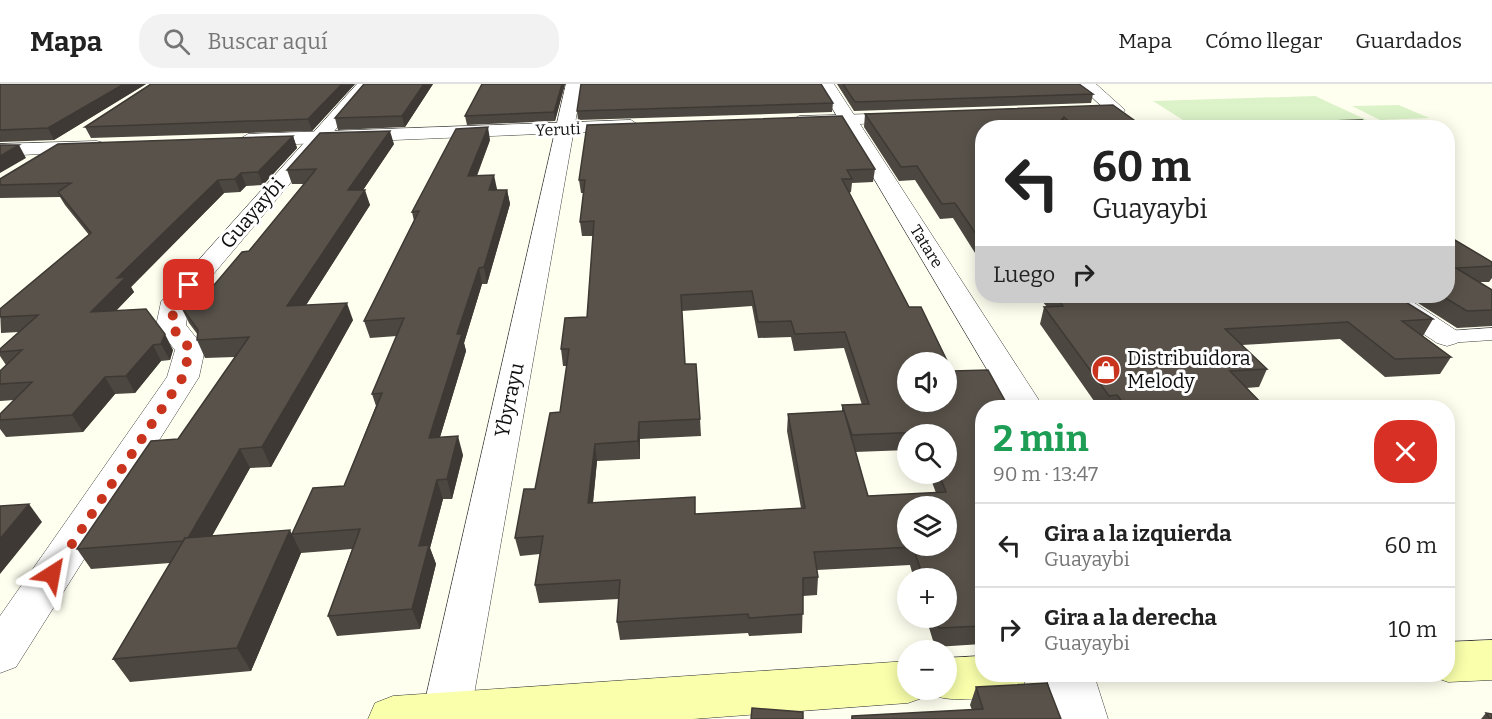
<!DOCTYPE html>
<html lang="es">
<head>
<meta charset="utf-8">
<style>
	body { margin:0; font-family:Bitter,serif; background:#f2f2f2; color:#222; height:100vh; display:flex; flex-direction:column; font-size:22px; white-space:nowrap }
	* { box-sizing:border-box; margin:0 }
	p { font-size:20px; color:#767676 }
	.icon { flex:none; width:33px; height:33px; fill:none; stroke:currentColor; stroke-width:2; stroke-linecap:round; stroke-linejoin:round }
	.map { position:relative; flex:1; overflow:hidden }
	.drawer { position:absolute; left:975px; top:316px; width:480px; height:282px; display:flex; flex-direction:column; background:#fff; border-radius:24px; box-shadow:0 3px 15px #0003 }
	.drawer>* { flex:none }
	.hud { position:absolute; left:975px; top:36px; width:480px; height:183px; border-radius:24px; box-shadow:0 3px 15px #0003; background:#fff; color:#222; overflow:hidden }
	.tools { position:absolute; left:897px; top:268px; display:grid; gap:12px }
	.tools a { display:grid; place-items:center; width:60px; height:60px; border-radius:50%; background:#fff; box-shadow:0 3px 15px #0003; font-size:30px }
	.pin { position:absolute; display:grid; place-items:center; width:51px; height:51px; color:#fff; margin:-26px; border-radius:12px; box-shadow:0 3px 9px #0006 }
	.me { position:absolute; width:66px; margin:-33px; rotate:34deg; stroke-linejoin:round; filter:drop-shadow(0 0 4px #0008) }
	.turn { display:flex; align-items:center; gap:21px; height:126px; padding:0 18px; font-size:27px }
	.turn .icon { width:78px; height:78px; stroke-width:2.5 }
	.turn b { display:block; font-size:42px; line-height:51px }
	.then { display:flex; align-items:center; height:57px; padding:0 18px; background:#0003; gap:12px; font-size:22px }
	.round { display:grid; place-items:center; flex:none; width:63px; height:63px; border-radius:24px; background:#f2f2f2 }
	.summary { display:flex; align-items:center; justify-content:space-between; height:102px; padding:0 18px }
	h1 { font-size:36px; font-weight:700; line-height:45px; color:#1e9e55 }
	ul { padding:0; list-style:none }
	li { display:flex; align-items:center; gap:18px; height:84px; padding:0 18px; border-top:2px solid #e0e0e0 }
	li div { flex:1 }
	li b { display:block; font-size:22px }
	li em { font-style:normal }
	header { display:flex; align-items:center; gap:36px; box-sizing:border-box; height:84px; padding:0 30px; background:#fff; border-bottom:2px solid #e0e0e0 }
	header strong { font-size:28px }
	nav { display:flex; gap:33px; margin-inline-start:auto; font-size:21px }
	.search { width:420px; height:54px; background:#f2f2f2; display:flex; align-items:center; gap:15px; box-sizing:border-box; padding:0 21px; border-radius:24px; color:#767676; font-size:22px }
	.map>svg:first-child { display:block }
</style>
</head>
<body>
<header>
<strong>Mapa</strong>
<div class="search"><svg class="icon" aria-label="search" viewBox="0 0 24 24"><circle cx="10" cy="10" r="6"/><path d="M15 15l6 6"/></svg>Buscar aquí</div>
<nav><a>Mapa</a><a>Cómo llegar</a><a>Guardados</a></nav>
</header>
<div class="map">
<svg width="1492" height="635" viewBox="0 0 1492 635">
	<rect width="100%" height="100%" fill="#fffff0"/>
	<g fill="#dcf3c9">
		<polygon points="1315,12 1382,43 1194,43 1153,17"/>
		<polygon points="1399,21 1429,34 1380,36 1352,22"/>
	</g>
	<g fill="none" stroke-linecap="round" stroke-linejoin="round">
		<g stroke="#414141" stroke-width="1">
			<polygon id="service" points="1492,244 1492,256 1447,259 1438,253 1447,247"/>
		</g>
		<g stroke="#414141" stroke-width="1">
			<g id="minor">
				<polygon points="357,0 374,0 189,219 186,241 205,265 199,293 16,583 0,589 0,532 167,293 175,266 156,242 161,218"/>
				<polygon points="566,0 582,0 470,633 421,635"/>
				<polygon points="818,0 834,0 1044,324 1010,324"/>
				<polygon points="1373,212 1404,212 1457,247 1462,253 1457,259 1447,262 1437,259 1376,218"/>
				<polygon points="1046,591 1094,591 1108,635 1058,635"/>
			</g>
		</g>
		<g stroke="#414141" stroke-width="1">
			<g id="tertiary">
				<polygon points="1078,0 1096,0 1125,26 1122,30 1110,30"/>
				<polygon points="910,29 916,30 919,34 916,38 799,42 790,37 799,32"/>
				<polygon points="631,36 640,42 638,46 248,62 238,56 248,50"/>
				<polygon points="97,57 104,59 107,63 104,67 0,72 0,60"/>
			</g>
		</g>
		<g stroke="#303030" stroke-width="1">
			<g id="secondary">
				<polygon points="1492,556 1492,596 1448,598 1431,592 1448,591 1448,558"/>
				<path d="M982,572V591H1028L1021,606C1002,612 942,623 928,607L925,613L908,619L693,635H368L375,619L393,612L908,577V606H946V574Z"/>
			</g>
		</g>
		<use href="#service" fill="#fff" fill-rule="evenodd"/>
		<use href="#minor" fill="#fff" fill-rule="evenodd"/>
		<use href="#tertiary" fill="#fff" fill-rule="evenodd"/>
		<use href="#secondary" fill="#f9ffab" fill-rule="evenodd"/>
	</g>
	<g fill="#4c4740" fill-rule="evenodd">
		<polygon points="0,0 146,0 54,56 0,58"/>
		<polygon points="355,0 312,47 91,54 85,43"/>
		<polygon points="433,0 405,43 338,46 335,34"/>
		<polygon points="482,0 565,0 555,37 467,41 465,32"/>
		<polygon points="837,0 1079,0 1093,10 1091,19 854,27"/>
		<polygon points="833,19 832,28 578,36 577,27"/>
		<polygon points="1113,21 1145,44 982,44 982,180 953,134 940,135 915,96 899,97 864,43 865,30"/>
		<polygon points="1263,39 1378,44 1261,44"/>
		<polygon points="293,52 297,64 263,101 246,102 240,108 224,109 131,203 134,208 116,227 173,266 170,276 161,277 135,309 115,310 83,348 6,353 0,345 0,330 14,316 0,317 0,287 6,281 0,272 0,265 19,248 1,249 0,225 89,151 65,121 60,113 0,114 0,95"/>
		<polygon points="490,56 477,92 497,105 497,106 507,106 510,120 487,200 482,200 464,259 466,267 440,353 463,371 452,415 443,415 430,464 436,480 420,545 337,552 328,532 352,465 301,469 251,587 130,598 113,575 170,479 91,485 77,465 178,355 235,273 205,274 197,256 198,251 189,239 180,221 196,221 249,167 304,100 292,100 287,86 394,60 363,106 370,121 306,221 353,236 271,383 250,384 212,452 292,450 344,402 376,322 372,310 397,252 370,254 364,237 414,137 412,128"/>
		<path d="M875,85L873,98L852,99L851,108L849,109L909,223L952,287L982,324V560L935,563L926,534H946V495H914L910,481L817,486L818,493L817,511L803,512L802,549L749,552L748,549L620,556L617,538L619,515L539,519L535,501L540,470L520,472L515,454L535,405L560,328L567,282H563L561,265L587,233L593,152H582L580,138L584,109H581L579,96ZM752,222L758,254L791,253L794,267L844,264L862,321H842V327L788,330L787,347L801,424L696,430L593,419L597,377L640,375V355L701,352L700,335L685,280L682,227ZM908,351H946V390H929L936,409L868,412L855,368L908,366Z"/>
		<polygon points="1448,152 1492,178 1492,194 1489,198 1479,198 1492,206 1492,242 1457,244 1407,212 1448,212"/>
		<polygon points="1038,212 1188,212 1190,213 1433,235 1423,252 1451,273 1440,290 1385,293 1340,255 1242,261 1267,285 1259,303 1246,304 1266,324 1099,324 1040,240 1044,223 1047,223"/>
		<polygon points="976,603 1061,635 851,635 852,632 972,626 970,621"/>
		<polygon points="1486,629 1492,635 1481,635"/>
	</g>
	<g fill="#3e3934">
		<polygon points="124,0 146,0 54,56 48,44"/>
		<polygon points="342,0 355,0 312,47 308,35"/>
		<polygon points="424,0 433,0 405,43 402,32"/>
		<polygon points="562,0 565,0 555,37 554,28"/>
		<polygon points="1064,33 1062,44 1054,44"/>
		<polygon points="488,43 490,56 471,106 468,92"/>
		<polygon points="390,47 394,60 353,121 348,106"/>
		<polygon points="293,52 297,64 263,101 258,88"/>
		<polygon points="19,61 26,74 0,89 0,72"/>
		<polygon points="241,89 246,102 240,108 235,95"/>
		<polygon points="494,91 497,105 492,121 489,106"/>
		<polygon points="218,96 224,109 131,203 134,208 100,243 91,228 117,194"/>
		<polygon points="365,106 370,121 294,240 287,222"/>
		<polygon points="507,106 510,120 487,200 484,183"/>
		<polygon points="479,184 482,200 464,259 466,267 434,373 429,354 457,250"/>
		<polygon points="347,219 353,236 271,383 262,363"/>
		<polygon points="165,250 173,266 170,276 161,260"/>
		<polygon points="153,261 161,277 135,309 126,292"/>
		<polygon points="105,293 115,310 83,348 72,331"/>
		<polygon points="639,338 640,355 640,375 638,357"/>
		<polygon points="458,352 463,371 452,415 447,395"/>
		<polygon points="595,360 597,377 591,437 588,419"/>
		<polygon points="240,365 250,384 198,477 186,457"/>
		<polygon points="437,396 443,415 430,464 436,480 420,545 412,525 419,462"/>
		<polygon points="29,420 42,438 0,490 0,455"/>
		<polygon points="290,446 301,469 251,587 237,564"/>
	</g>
	<g fill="#58524a" stroke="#3e3934" stroke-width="1.5" fill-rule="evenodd">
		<polygon points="0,0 124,0 48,44 0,46"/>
		<polygon points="151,0 342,0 308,35 85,43"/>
		<polygon points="364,0 424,0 402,32 335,34"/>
		<polygon points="482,0 562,0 554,28 465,32"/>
		<polygon points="581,0 821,0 833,19 577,27"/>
		<polygon points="843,0 1079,0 1093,10 855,18"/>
		<polygon points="1113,21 1145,44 1076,44 1064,33 1054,44 982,44 982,159 955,119 942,120 917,82 901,83 865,30"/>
		<path d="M842,32L875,85L847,86L852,95H842L909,223H921L952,287L988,286L1009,324H982V542L939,544L936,534H946V495H924L913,463L814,468L818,493L803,494V530L749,534L748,530L617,538L620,496L535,501L543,452L515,454L524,405H535L550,329L560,328L569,265H561L565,234L587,233L594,137L580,138L585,96H579L587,41ZM752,207L758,238L791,237L795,250L845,248L869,320L842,321L852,351L922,348L923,351H946V390H939L946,408L868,412L844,327L788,330L805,424L695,430V413L588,419L595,360L638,357L639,338L700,335L696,280H685L681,211ZM908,279H946V318H908ZM908,423H946V462H908Z"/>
		<polygon points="1362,36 1378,44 1270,44 1263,39"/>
		<polygon points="488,43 468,92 494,91 489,106 507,106 484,183 479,184 457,250 462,250 429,354 458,352 447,395 437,396 419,462 429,461 412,525 328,532 360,445 292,450 313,404 344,402 382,309 372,310 404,234 364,237 419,127 412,128 456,45"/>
		<polygon points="390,47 348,106 365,106 287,222 347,219 262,363 240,365 188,454 185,454 183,457 77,465 151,357 178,355 249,253 197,256 198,246 180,221 196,221 209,207 242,168 249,167 313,89 316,85 287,86 320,49"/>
		<polygon points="293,52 258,88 241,89 235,95 218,96 117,194 126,193 91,228 146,225 165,250 161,260 153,261 126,292 105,293 72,331 0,336 0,330 32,298 0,300 0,287 22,266 0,268 0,265 38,231 0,233 0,225 91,149 58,108 71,99 0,101 0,95 58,60"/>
		<polygon points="0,61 19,61 0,72"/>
		<polygon points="1448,152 1492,178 1492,182 1456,184 1492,206 1492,226 1467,227 1442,212 1448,212"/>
		<polygon points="1055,212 1188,212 1190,213 1232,212 1396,212 1433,235 1402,237 1451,273 1395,275 1348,238 1225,245 1267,285 1230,287 1266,324 1127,324 1117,311 1109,312 1044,223 1063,222"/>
		<polygon points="29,420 0,455 0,422"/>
		<polygon points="290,446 237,564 113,575 185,454"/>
		<polygon points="1047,599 1061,635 852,635 852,632 983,625 976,603"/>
		<polygon points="752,624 803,628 803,635 751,635"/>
		<polygon points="1486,629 1492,630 1492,635 1490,635"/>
	</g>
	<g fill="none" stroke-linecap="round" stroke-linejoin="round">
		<polyline stroke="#c8341d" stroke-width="10" stroke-dasharray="0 18" points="52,490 183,293 190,265 171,242 175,218 189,201"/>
	</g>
	<defs>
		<g id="shop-disc" transform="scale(1.5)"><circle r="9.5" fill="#c8341d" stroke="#fff"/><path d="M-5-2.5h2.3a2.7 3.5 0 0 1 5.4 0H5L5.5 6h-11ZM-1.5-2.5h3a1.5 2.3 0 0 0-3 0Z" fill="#fff"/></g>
	</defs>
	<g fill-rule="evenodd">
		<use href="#shop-disc" x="1106" y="286"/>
	</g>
	<g text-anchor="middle" stroke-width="6" stroke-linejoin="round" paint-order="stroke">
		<g font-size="16" fill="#0e0e0e" stroke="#fff">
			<text transform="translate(558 45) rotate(-2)" y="6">Yeruti</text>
			<text transform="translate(927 162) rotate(58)" y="6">Tatare</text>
		</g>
		<g font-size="20" fill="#0e0e0e" stroke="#fff">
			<text transform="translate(252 129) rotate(-49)" y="7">Guayaybi</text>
			<text transform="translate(509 316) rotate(-78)" y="7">Ybyrayu</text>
		</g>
		<g font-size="20" fill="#0e0e0e" stroke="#fff" text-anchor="start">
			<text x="1127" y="281">Distribuidora<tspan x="1127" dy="23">Melody</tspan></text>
		</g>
	</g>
</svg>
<div class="tools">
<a><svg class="icon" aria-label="sound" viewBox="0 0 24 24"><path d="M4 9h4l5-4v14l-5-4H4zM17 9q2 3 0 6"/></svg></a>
<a><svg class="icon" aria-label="search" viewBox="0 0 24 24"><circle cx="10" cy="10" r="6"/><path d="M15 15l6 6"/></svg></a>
<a><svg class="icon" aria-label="layers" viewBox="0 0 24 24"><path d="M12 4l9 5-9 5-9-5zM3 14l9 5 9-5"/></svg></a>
<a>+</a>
<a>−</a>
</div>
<div class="pin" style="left:189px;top:201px;background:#d93025"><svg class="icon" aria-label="arrive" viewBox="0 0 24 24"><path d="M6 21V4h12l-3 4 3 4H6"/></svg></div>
<svg class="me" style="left:52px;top:490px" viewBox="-20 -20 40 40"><path d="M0-17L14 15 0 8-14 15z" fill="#c8341d" stroke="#fff" stroke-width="4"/></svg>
<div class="hud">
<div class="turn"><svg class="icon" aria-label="left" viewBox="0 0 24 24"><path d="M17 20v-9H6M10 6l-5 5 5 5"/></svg><div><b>60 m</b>Guayaybi</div></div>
<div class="then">Luego<svg class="icon" aria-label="right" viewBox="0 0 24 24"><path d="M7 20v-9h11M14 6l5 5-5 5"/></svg></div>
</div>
<section class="drawer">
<div class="summary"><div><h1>2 min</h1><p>90 m · 13:47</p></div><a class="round" style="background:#d93025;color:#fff"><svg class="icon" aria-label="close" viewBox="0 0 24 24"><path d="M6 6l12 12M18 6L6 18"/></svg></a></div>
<ul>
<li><svg class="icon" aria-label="left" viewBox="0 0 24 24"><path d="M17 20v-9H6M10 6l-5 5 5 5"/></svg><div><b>Gira a la izquierda</b><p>Guayaybi</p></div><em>60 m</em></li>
<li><svg class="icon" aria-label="right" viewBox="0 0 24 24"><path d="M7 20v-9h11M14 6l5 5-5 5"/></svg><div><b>Gira a la derecha</b><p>Guayaybi</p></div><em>10 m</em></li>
</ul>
</section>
</div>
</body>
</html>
